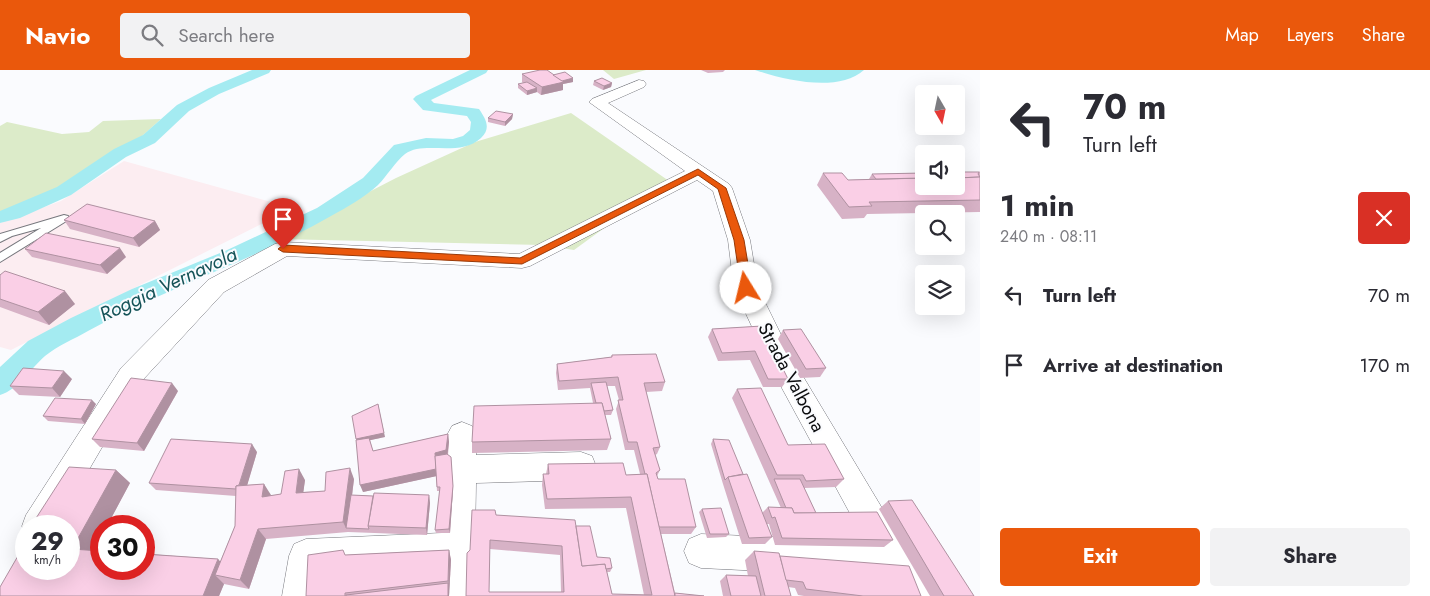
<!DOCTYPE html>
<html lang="en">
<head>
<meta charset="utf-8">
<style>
	body { margin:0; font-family:Jost,sans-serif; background:#f2f2f3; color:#2b2b33; height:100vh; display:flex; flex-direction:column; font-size:19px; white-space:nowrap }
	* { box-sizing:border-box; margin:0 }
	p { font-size:16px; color:#7c7c81 }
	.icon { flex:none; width:28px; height:28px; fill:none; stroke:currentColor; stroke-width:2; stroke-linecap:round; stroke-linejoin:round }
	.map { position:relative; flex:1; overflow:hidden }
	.side { display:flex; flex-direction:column; background:#fff; width:450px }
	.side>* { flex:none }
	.guide { background:#fff; color:#2b2b33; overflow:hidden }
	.needle { width:32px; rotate:171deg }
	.tools { position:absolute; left:915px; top:15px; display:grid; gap:10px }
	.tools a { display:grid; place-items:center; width:50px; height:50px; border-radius:5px; background:#fff; box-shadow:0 5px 20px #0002; font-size:25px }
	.speed { position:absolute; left:15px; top:445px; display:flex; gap:10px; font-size:25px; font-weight:700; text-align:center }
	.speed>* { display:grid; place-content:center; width:65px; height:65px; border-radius:50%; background:#fff; box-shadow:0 5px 20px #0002; line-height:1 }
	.speed small { font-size:12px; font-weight:400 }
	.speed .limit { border:8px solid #d22; background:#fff; color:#111 }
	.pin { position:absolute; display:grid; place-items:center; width:42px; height:42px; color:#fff; margin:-51px -21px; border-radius:50% 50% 50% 0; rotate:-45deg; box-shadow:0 0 5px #0007 }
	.pin .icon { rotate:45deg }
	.me { position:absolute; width:55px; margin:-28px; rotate:351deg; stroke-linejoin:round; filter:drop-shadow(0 0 4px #0008) }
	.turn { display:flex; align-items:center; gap:18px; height:105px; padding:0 20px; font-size:22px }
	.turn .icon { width:65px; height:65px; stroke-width:2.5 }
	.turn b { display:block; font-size:35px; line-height:42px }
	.round { display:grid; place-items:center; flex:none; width:52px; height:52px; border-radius:5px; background:#f2f2f3 }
	.summary { display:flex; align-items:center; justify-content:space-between; height:85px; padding:0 20px }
	h1 { font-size:30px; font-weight:700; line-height:38px }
	.cta { display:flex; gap:10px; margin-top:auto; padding:10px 20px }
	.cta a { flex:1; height:58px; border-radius:5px; background:#ea580c; color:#fff; font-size:20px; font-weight:700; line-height:58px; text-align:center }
	.cta a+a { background:#f2f2f3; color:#2b2b33 }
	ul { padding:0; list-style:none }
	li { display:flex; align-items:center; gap:15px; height:70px; padding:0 20px }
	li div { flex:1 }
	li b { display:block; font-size:19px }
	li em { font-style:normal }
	header { display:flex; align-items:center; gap:30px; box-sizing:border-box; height:70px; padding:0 25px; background:#ea580c; color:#fff }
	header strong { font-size:24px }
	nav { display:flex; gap:28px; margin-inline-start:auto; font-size:18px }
	.search { width:350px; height:45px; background:#f2f2f3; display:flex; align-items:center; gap:12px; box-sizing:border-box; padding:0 18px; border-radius:5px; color:#7c7c81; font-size:19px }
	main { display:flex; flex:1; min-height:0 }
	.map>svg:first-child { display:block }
</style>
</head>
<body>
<header>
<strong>Navio</strong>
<div class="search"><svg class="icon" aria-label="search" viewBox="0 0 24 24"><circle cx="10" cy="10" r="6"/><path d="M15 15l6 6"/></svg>Search here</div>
<nav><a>Map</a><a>Layers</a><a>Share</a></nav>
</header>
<main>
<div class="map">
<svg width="980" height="526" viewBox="0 0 980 526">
	<rect width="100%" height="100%" fill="#fafbfe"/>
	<polygon fill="#fcedf1" points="124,91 293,138 11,280 0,277 0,153 61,131"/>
	<g fill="#dcebc9">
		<polygon points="603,0 646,0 614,9"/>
		<polygon points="571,43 669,111 574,180 542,175 278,169 396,108 475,72"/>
		<polygon points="161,49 131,76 25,136 0,143 0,56 7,52 62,64 89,62 103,51"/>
	</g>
	<path fill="#a4ebf1" d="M755,0H864C838,23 785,10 755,0Z"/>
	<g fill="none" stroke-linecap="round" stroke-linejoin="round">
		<g fill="#a4ebf1" fill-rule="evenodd">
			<polygon points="252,0 271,0 269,3 219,24 189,41 155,73 126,87 71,125 20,148 0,153 0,141 57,117 114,79 143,65 177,35 209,18"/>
			<path d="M470,0H488L486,3L431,30L434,33L479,39C485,48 492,58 481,68C459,88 424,70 405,84C395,92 387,106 378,115C365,127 346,138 331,146C252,191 166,218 88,261C74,269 57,276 45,286C30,299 19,319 0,325V297L28,271L71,248L132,219L225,181L317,138L363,108L394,75L426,68L453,69L463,66L470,60L471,52L467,46L423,40L413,29L416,26Z"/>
		</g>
		<g stroke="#76777d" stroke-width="2">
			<polygon id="lane" points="64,145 68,146 68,150 0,192 0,183 41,158 12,166 0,172 0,164"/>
		</g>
		<g stroke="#76777d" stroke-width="1">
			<g id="street">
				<polygon points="639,10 644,11 646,14 644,17 608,33 729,114 732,118 750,170 758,218 795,293 906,478 932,526 894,526 884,507 701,498 689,493 684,481 689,469 701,464 865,471 771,298 734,218 728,170 713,121 697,110 530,196 522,198 287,186 224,222 139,314 56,456 26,456 26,467 22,456 26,445 121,298 208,210 275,174 283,172 519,184 685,101 589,32 592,29"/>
				<polygon points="462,352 472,356 477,365 476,385 581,382 592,386 596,396 592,406 581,410 476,413 474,526 438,526 440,497 321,502 318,526 282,526 289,486 294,474 306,469 442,463 447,365 452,356"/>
			</g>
		</g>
		<use href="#lane" fill="#fff" fill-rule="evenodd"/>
		<use href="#street" fill="#fff" fill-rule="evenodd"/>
	</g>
	<g fill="#d7b2c6" fill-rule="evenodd">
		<polygon points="701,0 725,0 723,2 708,3"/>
		<polygon points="522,4 573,8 573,12 563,14 563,20 541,25 537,22 527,25 518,18 518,14 523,13 522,12"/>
		<polygon points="594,11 612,13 611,17 603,20 593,15"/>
		<polygon points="513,44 512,49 505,56 488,52 488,48"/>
		<polygon points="980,101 980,142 867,144 864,148 842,149 817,115 823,103 848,110 869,109 872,104 979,102"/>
		<polygon points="64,150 155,151 160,160 139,177 70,159"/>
		<polygon points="25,179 126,187 107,204 32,187"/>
		<polygon points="0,205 75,234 49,255 0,237"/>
		<polygon points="762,256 788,309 782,317 763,317 750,290 718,291 708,267 712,259"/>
		<polygon points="783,260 826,298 820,307 800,308 778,269"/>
		<path d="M612,285L665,312L662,321L646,322L660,377L657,384L655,385L660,400L657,406L658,409L696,457L691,464H661L675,523L704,526H466L496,445L576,456L597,487L612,498L610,502H607L612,524L644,525L626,438L545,439L542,415L543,404H546L548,394L626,405L640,404L634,380H625L616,339L619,330L615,316H607L613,340L611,345H605L611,369L607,380L472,383V372L593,333L590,318L558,320L556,303L557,294L611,287ZM490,479L560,485L561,522H489Z"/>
		<polygon points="72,309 60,327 19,325 10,316"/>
		<polygon points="737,319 788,375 844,409 836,417 804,418 816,443 893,470 884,477 775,475 769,454 767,454 772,467 765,474 742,474 723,414 711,374 713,369 743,404 762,443 768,437 781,438 732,328"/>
		<polygon points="178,321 144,381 100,377 92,369"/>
		<polygon points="96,334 85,354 48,351 43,346"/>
		<polygon points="448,364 449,372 448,385 453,420 450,463 436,463 435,460 440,421 437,421 436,406 363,422 356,370 385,367 370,370 373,381"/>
		<polygon points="257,382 247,415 264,414 270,426 281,424 305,410 303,422 325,421 354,409 352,425 373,426 429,425 430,433 427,465 348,462 266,469 249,519 224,514 219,526 0,526 116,400 130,413 94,480 218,489 220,492 235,456 236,426 156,420 149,413"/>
		<polygon points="888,431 974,526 930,526 879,439"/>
		<polygon points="702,439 729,464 726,467 707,468 699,442"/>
		<polygon points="449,480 451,490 449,526 306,526 345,485"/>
		<polygon points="754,481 780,486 921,526 804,526 798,525 795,518 788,517 791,526 723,526 720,511 726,505 748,506 745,490"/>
	</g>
	<g fill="#af91a1">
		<polygon points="573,8 573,12 563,14 563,20 541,25 542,17 557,12"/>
		<polygon points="612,13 611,17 603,20 604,16"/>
		<polygon points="537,18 537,22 527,25 527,21"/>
		<polygon points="513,44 512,49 505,56 505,52"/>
		<polygon points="155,151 160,160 139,177 133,168"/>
		<polygon points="120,178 126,187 107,204 100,195"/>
		<polygon points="65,221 75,234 49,255 38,242"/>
		<polygon points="64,301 72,309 60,327 52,318"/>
		<polygon points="172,313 178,321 144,381 137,373"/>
		<polygon points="92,330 96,334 85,354 81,349"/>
		<polygon points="378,334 385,367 357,373 356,369"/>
		<polygon points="448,364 449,372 447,388 437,406 363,422 360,415 435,383"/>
		<polygon points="252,374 257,382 244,426 238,419"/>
		<polygon points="451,387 453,420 450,463 449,459"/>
		<polygon points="350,398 354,409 348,458 346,458 343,452"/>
		<polygon points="299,399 305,410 302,433 296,423"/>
		<polygon points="116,400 130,413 107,456 101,456 101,467 89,490 72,479"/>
		<polygon points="264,414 271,425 269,437 262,427"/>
		<polygon points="429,425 430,433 427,465 426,458"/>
		<polygon points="258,459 266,469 249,519 240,510"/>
		<polygon points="449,480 451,490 449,526 448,526"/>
		<polygon points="218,489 229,501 215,505 224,514 219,526 203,526"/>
	</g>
	<g fill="#facfe6" stroke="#af91a1" fill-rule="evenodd">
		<polygon points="540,0 547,0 564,12 542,17 522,4"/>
		<polygon points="565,2 573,8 562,11 553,5"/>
		<polygon points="602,8 612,13 604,16 594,11"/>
		<polygon points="527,12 537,18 527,21 518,14"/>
		<polygon points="496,41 513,44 505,52 488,48"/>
		<polygon points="956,102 979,102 978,104 980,107 956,108"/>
		<polygon points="823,103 842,103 848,110 924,108 924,116 956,116 956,108 980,107 980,130 869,132 872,136 849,137"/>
		<polygon points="924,103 924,108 876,109 872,104"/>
		<polygon points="87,134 155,151 133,168 64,150"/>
		<polygon points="46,163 120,178 100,195 25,179"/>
		<polygon points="5,201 65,221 38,242 0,229 0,205"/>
		<polygon points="762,256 788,309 768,309 755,281 722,283 712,259"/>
		<polygon points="801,259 826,298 806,299 783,260"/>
		<polygon points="656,284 665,312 644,313 660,377 653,378 660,400 656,403 658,409 685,409 696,457 659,457 647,404 645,404 637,372 628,372 618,330 623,330 618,307 559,311 557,294 612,287 612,285"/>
		<polygon points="23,298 64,301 52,318 10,316"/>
		<polygon points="131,308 172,313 137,373 92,369"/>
		<polygon points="606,312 613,340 604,341 602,333 596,333 591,313"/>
		<polygon points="761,318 788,375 825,374 844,409 806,411 803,405 777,405 737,319"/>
		<polygon points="55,328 92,330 81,349 43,346"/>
		<polygon points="602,333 611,369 472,372 474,336"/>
		<polygon points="378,334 384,363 356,369 352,346"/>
		<polygon points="448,364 446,380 435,383 436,399 360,415 356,370 369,368 373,381"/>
		<polygon points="171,369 252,374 239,415 236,416 236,419 149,413"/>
		<polygon points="713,369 729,370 743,404 728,407 725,410"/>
		<polygon points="447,384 451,387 453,416 449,459 435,460 440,417 437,417 435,386"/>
		<path d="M623,393L626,405L647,404L675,526H466L467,483L470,480L472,440H495L496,445L575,450L582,496L605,494L612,524L652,525L631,427L547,429L543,404H549L548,394ZM490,470L562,476L564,522H489Z"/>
		<polygon points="69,397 116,400 72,479 101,481 101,499 144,499 144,484 218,489 203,526 0,526 0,517 26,472 26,499 69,499 69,456 31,456"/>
		<polygon points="350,398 343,452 258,459 240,510 215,505 235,456 236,416 264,414 262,427 281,424 285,401 299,399 296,423 325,421 326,402"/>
		<polygon points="747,404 772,467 749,468 728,407"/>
		<polygon points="774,409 800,409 816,443 794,443 792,438 786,438"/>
		<polygon points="374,423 429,425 426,458 368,456"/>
		<polygon points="351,425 373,426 368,456 369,459 346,458"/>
		<polygon points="912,430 974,526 944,526 888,431"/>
		<polygon points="768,437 792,438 794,443 877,442 893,470 782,468 775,447 772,448"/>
		<polygon points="721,438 729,464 710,464 702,439"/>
		<polygon points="576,456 590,456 597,487 610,488 612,498 606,499 605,494 582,496"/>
		<polygon points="26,464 26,471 23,469"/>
		<polygon points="343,480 345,485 449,480 448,511 345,523 345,526 306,526 308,485"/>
		<polygon points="754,481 779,483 791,526 765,526"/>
		<polygon points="780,486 909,496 921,526 863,526 806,519 803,512 786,510"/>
		<polygon points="726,505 756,506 761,526 731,526"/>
		<polygon points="448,513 448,526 346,526 346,525"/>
		<polygon points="675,523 704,526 675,526"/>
	</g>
	<polygon fill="#ea580c" stroke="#983908" points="698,99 726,118 744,170 752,218 750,220 746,221 741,218 734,170 718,119 698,105 522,194 283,182 278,179 283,175 520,188"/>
	<g text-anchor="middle" stroke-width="4" stroke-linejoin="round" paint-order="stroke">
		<g font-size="19" fill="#0b0c0e" stroke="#fafbfe">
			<text transform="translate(792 307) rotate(62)" y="7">Strada Valbona</text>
		</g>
		<g font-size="20" font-style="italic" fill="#155358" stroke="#fafbfe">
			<text transform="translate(168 214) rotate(-25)" y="7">Roggia Vernavola</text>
		</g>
	</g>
</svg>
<div class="tools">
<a><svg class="needle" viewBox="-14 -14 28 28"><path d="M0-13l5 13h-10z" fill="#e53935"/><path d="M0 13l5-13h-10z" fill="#7c7c81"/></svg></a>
<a><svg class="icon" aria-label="sound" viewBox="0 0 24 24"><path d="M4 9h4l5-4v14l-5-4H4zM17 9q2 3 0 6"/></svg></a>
<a><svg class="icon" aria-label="search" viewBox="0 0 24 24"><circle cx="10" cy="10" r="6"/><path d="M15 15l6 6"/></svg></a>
<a><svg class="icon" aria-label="layers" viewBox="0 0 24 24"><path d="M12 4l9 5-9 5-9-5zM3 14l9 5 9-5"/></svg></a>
</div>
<div class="speed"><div>29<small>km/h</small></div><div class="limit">30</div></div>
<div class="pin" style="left:283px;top:179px;background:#d93025"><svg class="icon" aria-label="arrive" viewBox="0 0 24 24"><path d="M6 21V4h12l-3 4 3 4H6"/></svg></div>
<svg class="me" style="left:746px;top:218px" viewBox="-20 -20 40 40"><circle r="19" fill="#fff"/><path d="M0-13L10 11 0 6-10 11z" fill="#ea580c"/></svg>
</div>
<section class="side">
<div class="guide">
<div class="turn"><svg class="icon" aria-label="left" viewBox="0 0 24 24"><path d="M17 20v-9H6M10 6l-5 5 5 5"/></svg><div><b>70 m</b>Turn left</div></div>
</div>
<div class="summary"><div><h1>1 min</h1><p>240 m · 08:11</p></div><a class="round" style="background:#d93025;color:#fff"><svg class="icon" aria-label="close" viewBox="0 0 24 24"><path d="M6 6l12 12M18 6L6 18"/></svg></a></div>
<ul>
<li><svg class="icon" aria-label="left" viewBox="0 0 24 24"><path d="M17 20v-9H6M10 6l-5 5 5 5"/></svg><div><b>Turn left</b></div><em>70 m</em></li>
<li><svg class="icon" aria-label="arrive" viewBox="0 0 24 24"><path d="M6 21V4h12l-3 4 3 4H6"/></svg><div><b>Arrive at destination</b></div><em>170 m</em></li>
</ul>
<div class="cta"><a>Exit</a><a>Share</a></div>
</section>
</main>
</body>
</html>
